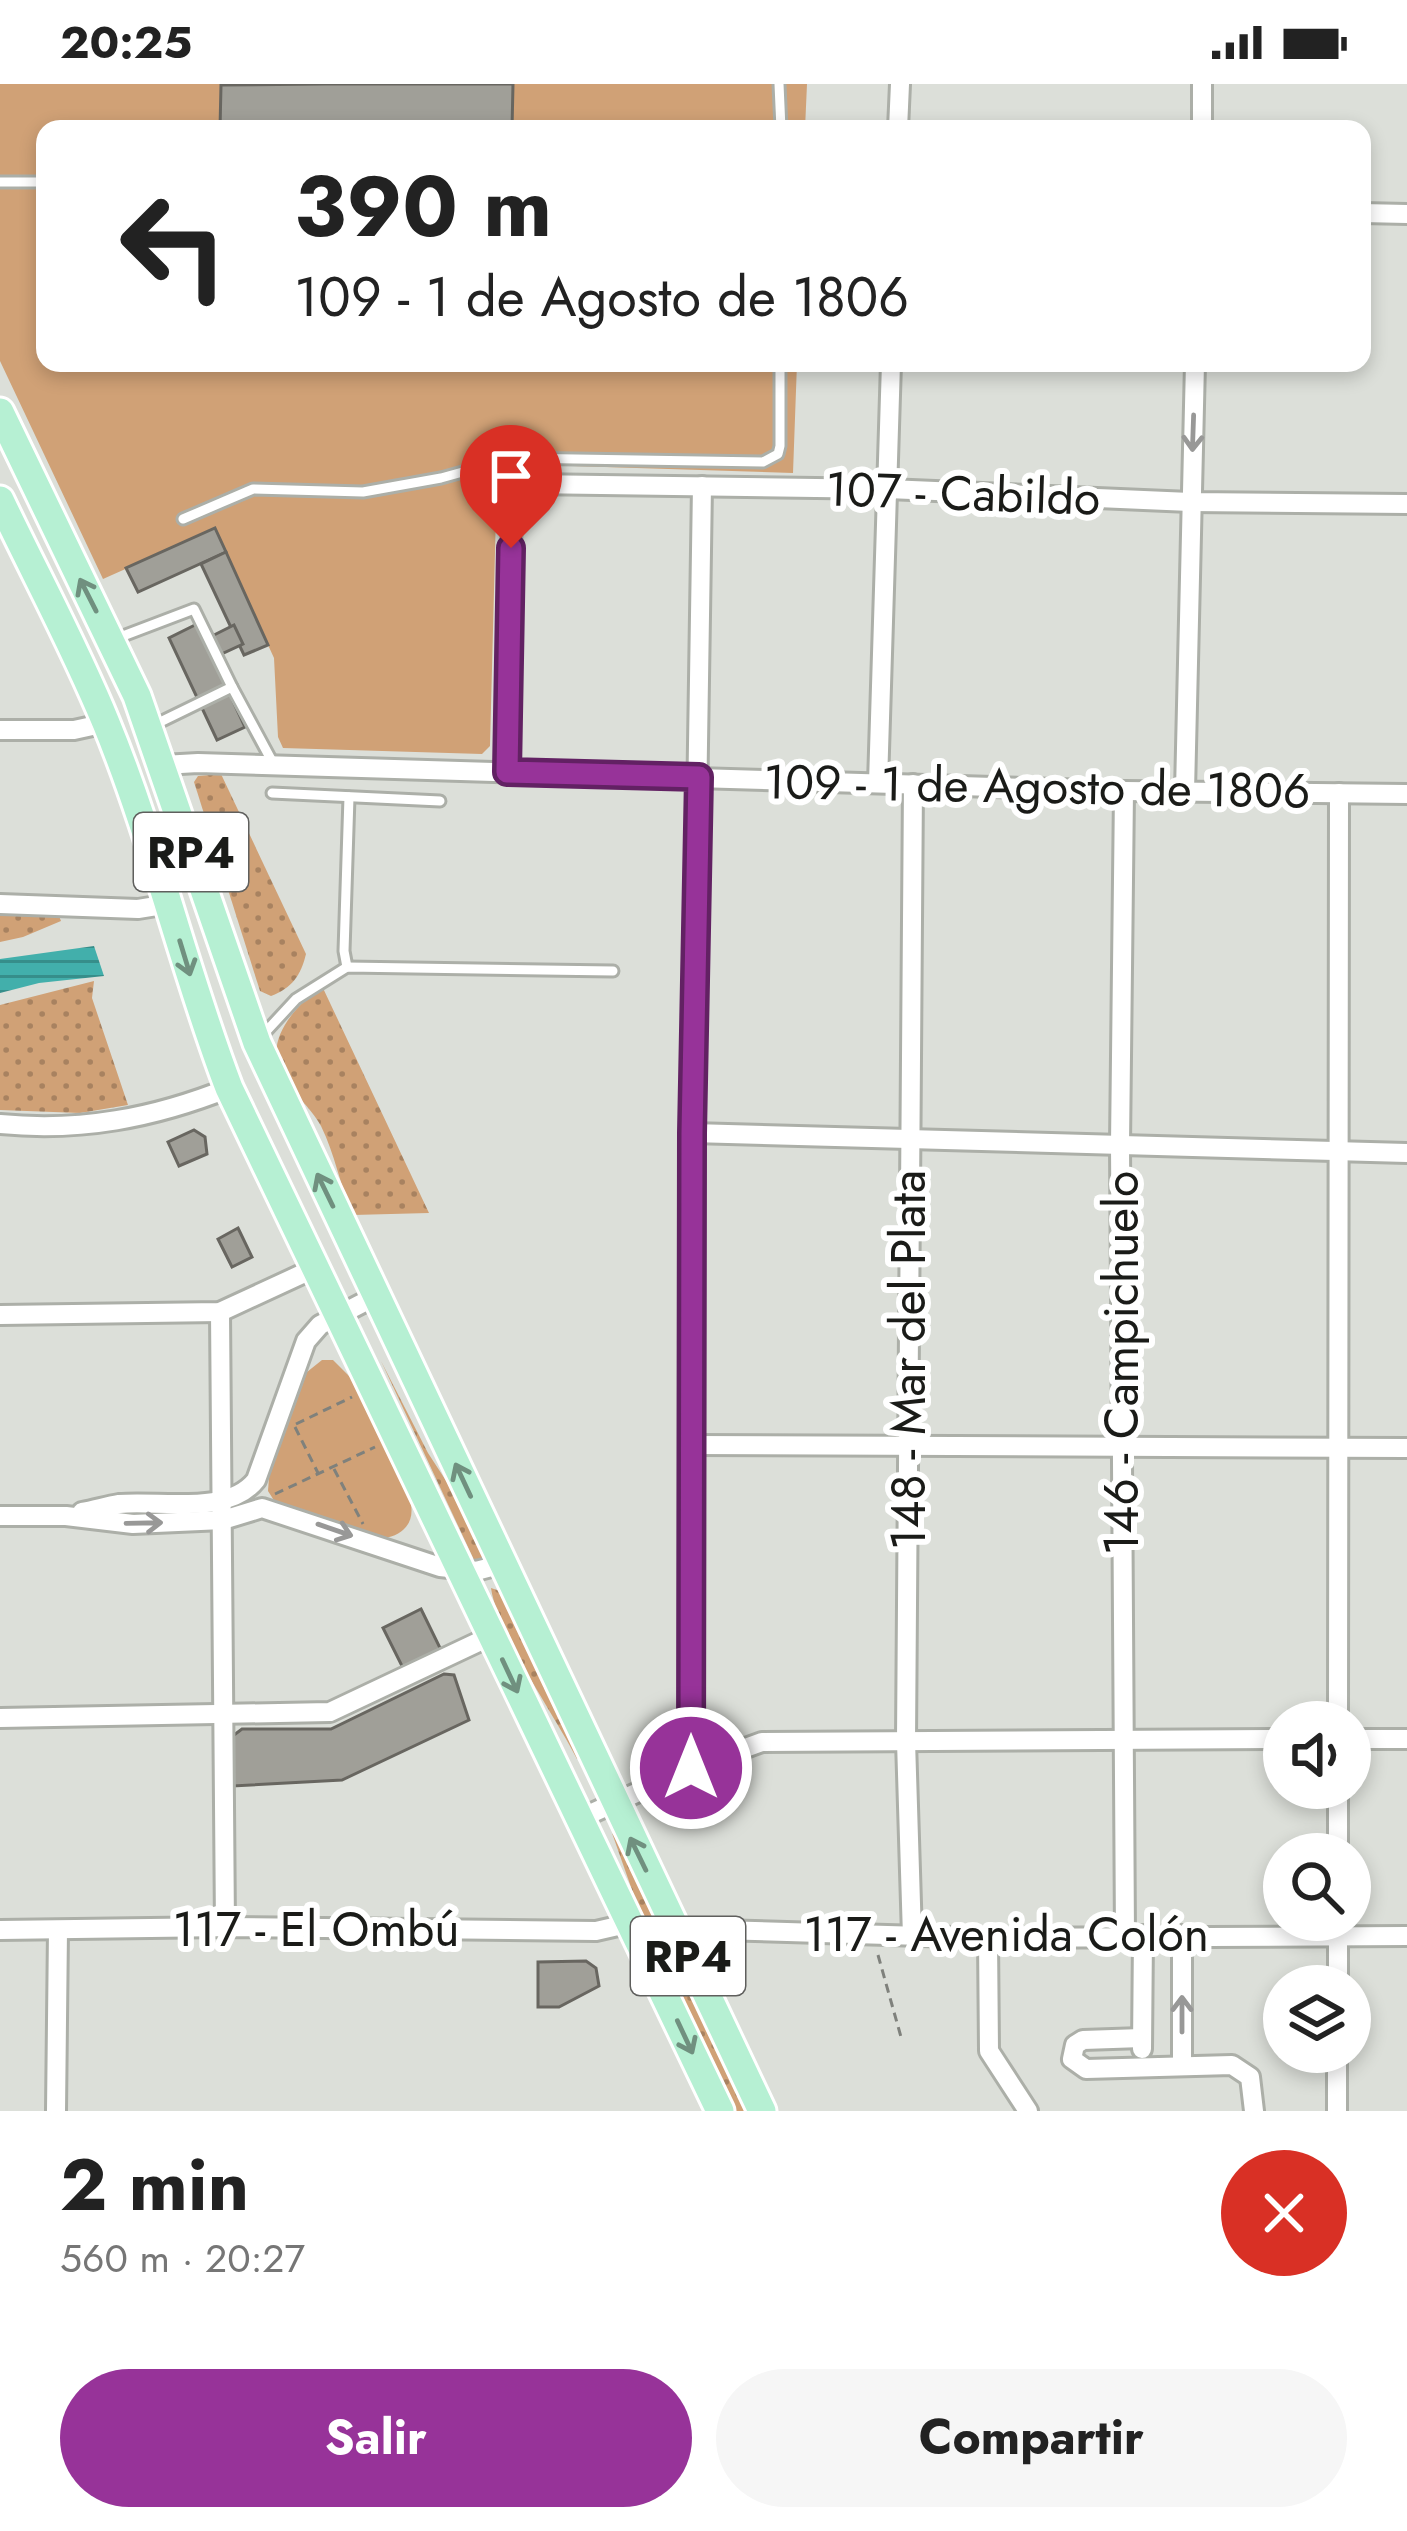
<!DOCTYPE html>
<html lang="es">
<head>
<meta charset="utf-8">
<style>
	body { margin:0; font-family:Jost,sans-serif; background:#f6f6f6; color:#222; height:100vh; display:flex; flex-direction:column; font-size:45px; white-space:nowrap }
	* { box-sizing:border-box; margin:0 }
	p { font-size:39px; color:#767676 }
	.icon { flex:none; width:66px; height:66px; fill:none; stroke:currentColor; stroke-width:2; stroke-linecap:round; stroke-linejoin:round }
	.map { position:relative; height:2027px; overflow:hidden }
	.details { display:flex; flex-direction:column; background:#fff; flex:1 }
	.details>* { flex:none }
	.guide { position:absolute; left:36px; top:36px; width:1335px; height:252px; border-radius:24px; box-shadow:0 6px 18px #0003; background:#fff; color:#222; overflow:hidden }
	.fabs { position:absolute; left:1263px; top:1617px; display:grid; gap:24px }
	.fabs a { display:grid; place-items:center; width:108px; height:108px; border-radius:50%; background:#fff; box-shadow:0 6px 18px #0003; font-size:60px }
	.pin { position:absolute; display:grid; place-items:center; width:102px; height:102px; color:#fff; margin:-123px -51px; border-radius:50% 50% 50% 0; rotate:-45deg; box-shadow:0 0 12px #0007 }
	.pin .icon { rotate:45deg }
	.me { position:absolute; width:132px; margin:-66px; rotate:0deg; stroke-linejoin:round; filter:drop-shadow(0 0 9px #0008) }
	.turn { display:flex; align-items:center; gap:42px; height:252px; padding:0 60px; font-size:54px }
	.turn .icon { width:156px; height:156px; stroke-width:2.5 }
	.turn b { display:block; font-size:84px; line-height:102px }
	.round { display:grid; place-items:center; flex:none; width:126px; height:126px; border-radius:63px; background:#f6f6f6 }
	.headline { display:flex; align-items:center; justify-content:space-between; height:204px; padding:0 60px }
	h1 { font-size:72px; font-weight:700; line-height:90px }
	.button { display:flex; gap:24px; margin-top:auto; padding:24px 60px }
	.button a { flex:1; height:138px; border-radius:72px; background:#973399; color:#fff; font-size:48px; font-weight:700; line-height:138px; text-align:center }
	.button a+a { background:#f6f6f6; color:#222 }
	.status { display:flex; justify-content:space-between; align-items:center; height:84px; padding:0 60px; background:#fff; direction:ltr }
	.status svg { height:33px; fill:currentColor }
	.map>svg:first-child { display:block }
</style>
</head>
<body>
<div class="status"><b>20:25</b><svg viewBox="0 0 49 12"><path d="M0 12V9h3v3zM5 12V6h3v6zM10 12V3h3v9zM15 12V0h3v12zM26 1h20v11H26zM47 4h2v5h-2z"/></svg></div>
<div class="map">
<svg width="1407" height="2027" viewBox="0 0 1407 2027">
	<defs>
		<pattern id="grass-dots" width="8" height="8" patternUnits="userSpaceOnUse" patternTransform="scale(3)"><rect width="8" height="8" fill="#d0a176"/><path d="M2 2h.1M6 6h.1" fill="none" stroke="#a88260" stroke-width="1.8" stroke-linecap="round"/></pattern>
		<pattern id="water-rules" width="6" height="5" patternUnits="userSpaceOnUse" patternTransform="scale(3)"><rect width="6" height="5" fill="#42afab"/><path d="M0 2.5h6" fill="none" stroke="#368e8a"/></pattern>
	</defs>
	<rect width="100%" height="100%" fill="#dcdfd9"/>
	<g fill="url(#grass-dots)">
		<path d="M221,690L306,870C301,891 292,904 271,912L260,907L194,698L198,692Z"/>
		<polygon points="0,827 59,832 61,837 23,853 0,858"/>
		<polygon points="94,897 92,914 128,1021 80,1029 0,1026 0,921"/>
		<path d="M322,902L429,1129L353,1131C340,1102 335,1070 321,1042C311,1023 288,1005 281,989C264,954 297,921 322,902Z"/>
		<polygon points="381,1277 428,1369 456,1412 487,1477 475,1478"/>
		<path d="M491,1504L500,1507L581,1674L577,1675C553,1628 498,1552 491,1504Z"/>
		<polygon points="612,1749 615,1753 747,2027 735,2027 638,1823"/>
	</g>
	<g fill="#d0a176">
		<polygon points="0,0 807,0 805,45 45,45 45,279 797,279 793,389 509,380 497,391 490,662 482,670 283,664 278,653 274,574 215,445 103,495 0,277"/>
		<path d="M322,1276H333L353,1296L410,1416C416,1437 404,1452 383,1454L275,1418L268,1407L269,1393L307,1288Z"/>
	</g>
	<polygon fill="url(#water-rules)" points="94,862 104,892 39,899 0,909 0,875"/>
	<g fill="#a09f98" stroke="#686660" stroke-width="3">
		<polygon points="325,0 513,0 512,45 220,45 221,1"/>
		<polygon points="215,444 226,468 138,508 126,484"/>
		<polygon points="226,468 268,561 244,571 201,480"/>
		<polygon points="197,540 204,556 234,541 243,560 213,574 245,643 217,656 169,554"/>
		<polygon points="194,1046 205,1053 207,1070 179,1082 168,1058"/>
		<polygon points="238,1144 252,1173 232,1183 218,1155"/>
		<polygon points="421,1525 443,1570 405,1588 383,1544"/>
		<polygon points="444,1590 454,1591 469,1636 342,1696 233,1702 230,1654 242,1645 331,1645"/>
		<polygon points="586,1877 596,1884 599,1902 559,1923 538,1923 538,1878"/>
	</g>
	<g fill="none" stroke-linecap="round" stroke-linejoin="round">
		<g stroke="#acafa8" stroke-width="15">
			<g id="service">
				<polyline points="779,0 781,45"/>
				<polyline points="0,98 45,98"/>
				<polyline points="183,435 253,405 363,408 441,394 513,374 763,378 778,370 780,362 780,279"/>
				<polyline points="115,555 194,525 232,603 154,641"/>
				<polyline points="232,603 274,681"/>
				<polyline points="272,709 440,717"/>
				<polyline points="347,883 344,867 349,713"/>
				<polyline points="260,954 296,915 347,883 613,887"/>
			</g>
		</g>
		<g stroke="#acafa8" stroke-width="24">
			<g id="minor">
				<polyline points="898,45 900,0"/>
				<polyline points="1202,45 1202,0"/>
				<polyline points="1362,129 1407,130"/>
				<polyline points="0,646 74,646 106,639"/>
				<polyline points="163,681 198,679 1124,707 1407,710"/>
				<polyline points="507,688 512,419 513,412 529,400 888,405 1190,418 1407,420"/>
				<polyline points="878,699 891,279"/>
				<polyline points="1124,707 1120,1061 1125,1851"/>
				<polyline points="1185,707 1195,279"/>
				<polyline points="0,820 138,825 169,820"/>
				<path d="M0,1040C80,1048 154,1034 229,1004"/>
				<polyline points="692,1049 1407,1069"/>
				<polyline points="220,1228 225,1843"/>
				<polyline points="0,1231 220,1228 315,1184"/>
				<polyline points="692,1361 1407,1364"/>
				<path d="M82,1428C94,1426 107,1422 119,1420C160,1416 228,1432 256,1396L306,1257L320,1241L376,1212"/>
				<polyline points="0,1432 66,1432 133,1440 223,1436 262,1424 440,1483 476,1487 503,1480"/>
				<polyline points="0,1634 330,1628 491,1552"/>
				<polyline points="1338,1638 1339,709"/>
				<polyline points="1350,1655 1407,1655"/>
				<polyline points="691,1684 692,1049 702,402"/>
				<polyline points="1338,1704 1338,1770"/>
				<polyline points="579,1735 691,1684 762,1658 1284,1655"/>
				<polyline points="0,1846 225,1843 596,1847 631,1839"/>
				<polyline points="1182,1851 1182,1981"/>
				<polyline points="912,1852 906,1657 913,700"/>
				<polyline points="679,1854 719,1846 988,1854 1407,1852"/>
				<polyline points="988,1854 989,1967 1028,2027"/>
				<polyline points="1338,1902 1338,1836"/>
				<polyline points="1142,1954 1083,1956 1075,1961 1072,1975 1086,1985 1232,1981 1250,1993 1254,2027"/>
				<polyline points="1142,1965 1143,1851"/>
				<polyline points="56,2027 58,1846"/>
				<polyline points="1337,2027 1337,1968"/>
			</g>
		</g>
		<g stroke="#fff" stroke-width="33">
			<g id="primary">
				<polyline points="0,328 137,612 257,959 762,2027"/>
				<path d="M0,416C35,490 75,563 106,639C155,758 183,884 229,1004L720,2027"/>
			</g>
		</g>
		<g stroke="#7f817c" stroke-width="3" stroke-dasharray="9 6" stroke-linecap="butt">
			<polyline points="296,1340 352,1313"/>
			<polyline points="295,1343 318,1389"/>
			<polyline points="334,1385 363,1440"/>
			<polyline points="275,1410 375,1363"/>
			<polyline points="878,1871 901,1953"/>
		</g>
		<use href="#service" stroke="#fff" stroke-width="9"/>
		<use href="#minor" stroke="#fff" stroke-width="18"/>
		<use href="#primary" stroke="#b6f0d3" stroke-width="27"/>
	</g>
	<defs><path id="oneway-shaft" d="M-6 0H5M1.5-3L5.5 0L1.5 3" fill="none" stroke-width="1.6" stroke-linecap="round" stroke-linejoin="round" transform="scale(3)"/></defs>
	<g stroke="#989897">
		<use href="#oneway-shaft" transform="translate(1193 349) rotate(92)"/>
		<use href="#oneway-shaft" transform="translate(144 1439) rotate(-1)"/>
		<use href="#oneway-shaft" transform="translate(335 1446) rotate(19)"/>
		<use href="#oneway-shaft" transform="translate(1182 1930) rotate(-90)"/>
	</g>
	<g stroke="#70907f">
		<use href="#oneway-shaft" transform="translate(88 511) rotate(-117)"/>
		<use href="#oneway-shaft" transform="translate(185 874) rotate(73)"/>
		<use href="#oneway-shaft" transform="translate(325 1106) rotate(-116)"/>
		<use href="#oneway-shaft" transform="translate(463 1396) rotate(-115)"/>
		<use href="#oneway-shaft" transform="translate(510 1592) rotate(65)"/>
		<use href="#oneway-shaft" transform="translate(638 1770) rotate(-116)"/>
		<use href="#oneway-shaft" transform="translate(685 1953) rotate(65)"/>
	</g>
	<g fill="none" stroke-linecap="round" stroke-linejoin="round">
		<g stroke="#622163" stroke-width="30">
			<polyline id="route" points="511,464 507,688 699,693 692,1049 691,1684"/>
		</g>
		<use href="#route" stroke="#973399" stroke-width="21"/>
	</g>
	<g text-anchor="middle" stroke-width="12" stroke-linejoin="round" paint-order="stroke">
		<g fill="#fff" stroke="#5f5f5d" stroke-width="3">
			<rect x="134" y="729" width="114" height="78" rx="9"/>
			<rect x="631" y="1833" width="114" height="78" rx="9"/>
		</g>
		<g font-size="45" font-weight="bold" fill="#1a1b18">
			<text x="191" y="784">RP4</text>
			<text x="688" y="1888">RP4</text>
		</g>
		<g font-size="48" fill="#1a1b18" stroke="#fff">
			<text transform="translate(963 409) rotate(2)" y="17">107 - Cabildo</text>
			<text transform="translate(1037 702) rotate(1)" y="17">109 - 1 de Agosto de 1806</text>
			<text transform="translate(908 1276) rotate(-90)" y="17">148 - Mar del Plata</text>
			<text transform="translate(1121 1279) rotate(-90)" y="17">146 - Campichuelo</text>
			<text x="316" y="1862">117 - El Ombú</text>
			<text x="1006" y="1867">117 - Avenida Colón</text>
		</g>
	</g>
</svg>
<div class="fabs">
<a><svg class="icon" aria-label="sound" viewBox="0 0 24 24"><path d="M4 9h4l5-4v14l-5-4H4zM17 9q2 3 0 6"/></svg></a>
<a><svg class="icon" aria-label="search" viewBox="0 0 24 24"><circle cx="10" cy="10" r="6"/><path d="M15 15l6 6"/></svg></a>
<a><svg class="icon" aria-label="layers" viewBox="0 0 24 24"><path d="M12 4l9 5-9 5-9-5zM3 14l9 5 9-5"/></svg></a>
</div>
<div class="pin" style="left:511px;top:464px;background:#d93025"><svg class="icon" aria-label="arrive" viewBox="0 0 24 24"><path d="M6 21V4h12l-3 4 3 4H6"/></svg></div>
<svg class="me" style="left:691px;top:1684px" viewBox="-20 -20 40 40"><circle r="17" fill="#973399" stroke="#fff" stroke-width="3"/><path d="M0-11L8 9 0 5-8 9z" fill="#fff"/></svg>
<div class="guide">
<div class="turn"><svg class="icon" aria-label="left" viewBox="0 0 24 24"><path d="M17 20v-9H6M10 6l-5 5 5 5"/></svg><div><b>390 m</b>109 - 1 de Agosto de 1806</div></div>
</div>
</div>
<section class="details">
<div class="headline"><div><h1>2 min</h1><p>560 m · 20:27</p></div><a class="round" style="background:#d93025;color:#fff"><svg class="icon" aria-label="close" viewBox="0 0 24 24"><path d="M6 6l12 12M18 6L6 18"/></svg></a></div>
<div class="button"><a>Salir</a><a>Compartir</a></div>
</section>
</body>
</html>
